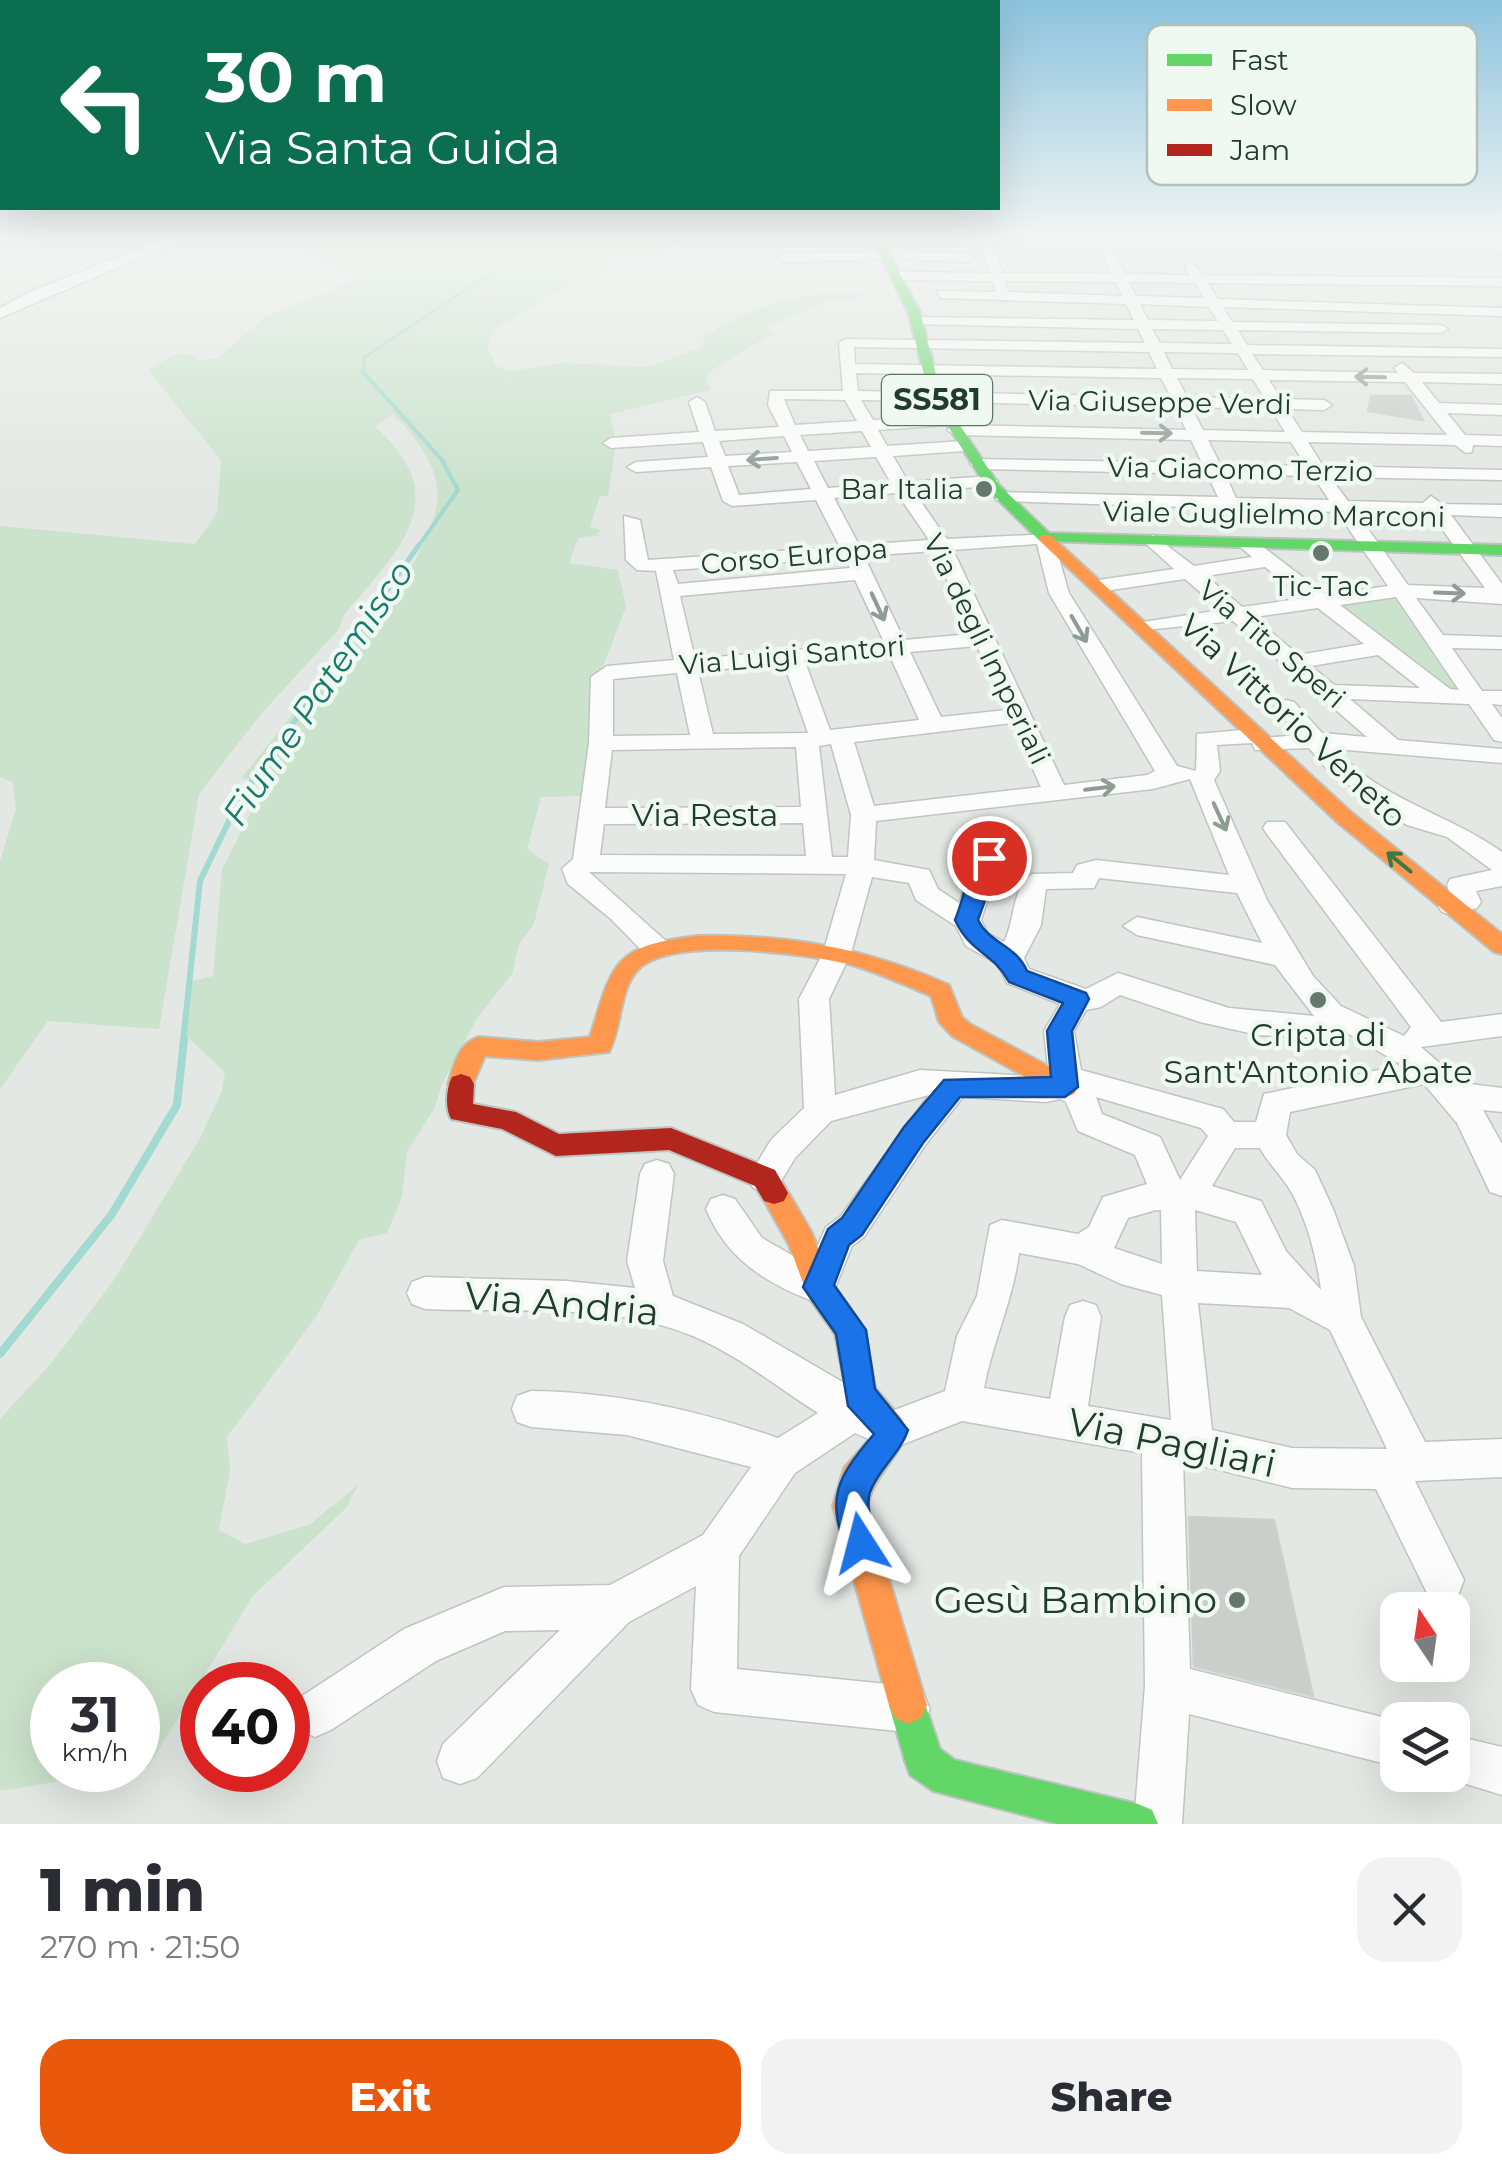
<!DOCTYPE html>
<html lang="en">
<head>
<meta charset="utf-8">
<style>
	body { margin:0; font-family:Montserrat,sans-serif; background:#f2f2f3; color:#2b2b33; height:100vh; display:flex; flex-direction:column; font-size:38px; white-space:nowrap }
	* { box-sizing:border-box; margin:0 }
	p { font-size:32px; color:#7c7c81 }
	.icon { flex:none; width:55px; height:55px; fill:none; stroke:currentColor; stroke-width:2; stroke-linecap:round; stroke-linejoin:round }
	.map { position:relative; height:1824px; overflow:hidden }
	.details { display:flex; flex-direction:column; background:#fff; flex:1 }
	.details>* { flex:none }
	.guide { position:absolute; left:0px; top:0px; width:1000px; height:210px; box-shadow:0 10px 40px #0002; background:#0b6e4f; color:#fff; overflow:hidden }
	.needle { width:65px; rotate:347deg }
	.buttons { position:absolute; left:1380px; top:1592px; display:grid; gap:20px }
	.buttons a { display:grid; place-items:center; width:90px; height:90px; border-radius:20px; background:#fff; box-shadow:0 10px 40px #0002; font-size:50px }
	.speed { position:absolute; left:30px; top:1662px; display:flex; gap:20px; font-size:50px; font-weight:700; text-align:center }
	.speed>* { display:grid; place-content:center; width:130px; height:130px; border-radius:50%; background:#fff; box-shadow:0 10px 40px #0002; line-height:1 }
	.speed small { font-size:25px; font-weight:400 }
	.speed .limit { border:15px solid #d22; background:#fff; color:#111 }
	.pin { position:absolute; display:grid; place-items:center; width:85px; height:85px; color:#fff; margin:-42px; border:5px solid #fff; border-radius:50%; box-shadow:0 2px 10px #0007 }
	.me { position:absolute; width:110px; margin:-55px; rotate:351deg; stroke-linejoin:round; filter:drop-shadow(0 0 8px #0008) }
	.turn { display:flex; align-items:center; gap:35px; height:210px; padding:0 40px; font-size:45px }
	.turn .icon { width:130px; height:130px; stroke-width:2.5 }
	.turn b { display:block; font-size:70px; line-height:85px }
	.round { display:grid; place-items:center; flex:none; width:105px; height:105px; border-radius:30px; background:#f2f2f3 }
	.headline { display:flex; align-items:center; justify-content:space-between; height:170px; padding:0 40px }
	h1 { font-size:60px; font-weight:800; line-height:75px }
	.action { display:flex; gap:20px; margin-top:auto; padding:20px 40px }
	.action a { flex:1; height:115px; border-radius:30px; background:#ea580c; color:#fff; font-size:40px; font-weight:800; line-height:115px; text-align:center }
	.action a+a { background:#f2f2f3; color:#2b2b33 }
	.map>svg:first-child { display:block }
</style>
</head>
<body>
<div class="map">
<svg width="1502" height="1824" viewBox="0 0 1502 1824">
	<rect width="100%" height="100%" fill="#e3e8e4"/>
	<g fill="#cbe2cc">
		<path d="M325,235H692L698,241L658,246L661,253L614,257L596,280L575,281L495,329L487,345L496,366L509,371L561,363L648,367L702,347L704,338C747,306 818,285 870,296L832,300L770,326L766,331L773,333L706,374L710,390L610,414L616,444L608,496H600L590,527L602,531L596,533L601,535L578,538L569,563L618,570L626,607L597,682L586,796L541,797L527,849L549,864L534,924L519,944L512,974L478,1017L442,1084L435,1107L407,1152L402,1197L387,1233L359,1240L316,1317L227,1437L230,1470L219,1530L245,1544L309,1525L358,1485L346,1508L253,1596L148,1767L138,1768V1685H52V1770H128L0,1791V1419L53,1361L114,1280L199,1140L222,1091L225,1073L187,1036L186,983L213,976L222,869L266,782L241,778L409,571C449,501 449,473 393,414L375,427C458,499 396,552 344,615L338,630L261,714L199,794L159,1029L48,1021L0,1089V861L16,809L12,782L0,777V526L195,544L217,513L221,460L148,370C167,359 179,346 199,360L218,358L265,317L361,278L307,254Z"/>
		<polygon points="1393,596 1461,689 1440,689 1335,604"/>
	</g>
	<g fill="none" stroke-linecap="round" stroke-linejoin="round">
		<polyline stroke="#a2d9d0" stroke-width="2.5" points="363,374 365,357 547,235"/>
		<polyline stroke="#a2d9d0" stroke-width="4" points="363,372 442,460 458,490 417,548"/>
		<polyline stroke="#a2d9d0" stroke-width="5" points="263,766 419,545"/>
		<polyline stroke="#a2d9d0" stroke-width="6" points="183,1042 200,881 239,800 264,764"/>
		<polyline stroke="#a2d9d0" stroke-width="8" points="0,1354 112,1214 177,1105 184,1039"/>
	</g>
	<g fill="#cacfcc" stroke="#cbd1cd" stroke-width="2.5">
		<polygon points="1371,396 1411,396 1423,420 1368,411"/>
		<polygon points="1189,1517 1274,1520 1313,1696 1194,1666"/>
	</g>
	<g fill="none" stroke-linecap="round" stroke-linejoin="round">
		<g stroke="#c0c5c1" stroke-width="3">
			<g id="street">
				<polygon points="175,235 193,235 0,318 0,308 32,291"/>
				<path d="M978,235H990L1003,273L1112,274L1096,240L1102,236L1502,243V251L1110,244L1125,274L1190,275L1185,266L1191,262L1203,275L1502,278V286L1208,283L1218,299L1502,308V316L1223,307L1232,322L1441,325L1448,329L1441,333L1238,330L1247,345L1502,349V357L1252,354L1263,370L1398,373L1394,368L1402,363L1414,373L1502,374V384L1422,382L1439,403L1502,405V415L1447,413L1465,435L1502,436V446L1473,445L1472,452L1466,453L1455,445L1308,442L1323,466L1502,470V480L1330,477L1348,501L1423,503L1431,496L1442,504L1502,505V517L1451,515L1502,584V604L1416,598L1443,635L1502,637V649L1452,648L1482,691H1502V705L1492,704L1502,718V742L1494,740L1469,704L1350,699L1398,740L1502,749V763L1335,749C1381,800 1449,814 1502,852V886L1476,891L1481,902L1477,908L1452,915L1442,912L1438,906L1451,897L1447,885L1450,879L1492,870L1447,837L1407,825L1386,812L1325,767L1309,748L1255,750L1252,743L1217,745L1220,771L1214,780L1267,900L1313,976L1341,1006L1404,1036L1411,1027L1267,834L1263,828L1267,822H1285L1441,1022L1502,1014V1036L1421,1047L1462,1083L1502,1088V1112L1483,1110L1502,1144V1196L1490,1192L1457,1123L1424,1084L1290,1112L1286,1135L1297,1154L1315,1170L1333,1209L1354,1266L1361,1317L1425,1442L1502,1439V1477L1415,1481L1464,1580L1458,1595L1443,1601L1428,1595L1376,1489L1292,1488L1183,1461L1190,1669L1398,1721V1767L1189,1714L1182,1824H1134L1145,1686L1142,1453L962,1421L891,1449L855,1433L795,1473L739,1556L737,1669L907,1686L923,1693L930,1709L923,1725L907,1732L714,1712L698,1705L691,1689L696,1586L629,1622L477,1778L460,1784L443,1778L437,1761L443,1744L560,1630L505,1631L436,1661L331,1730L315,1737L299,1730L292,1714L299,1698L404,1629L504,1587L610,1585L703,1535L751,1467L627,1435L531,1427L517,1422L512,1409L517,1396L531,1391C617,1392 697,1410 778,1438L818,1413C777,1387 738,1355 693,1336C611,1302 512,1313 425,1309L412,1304L407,1293L412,1282L425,1277L567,1281L635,1288L627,1261L640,1174L645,1164L657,1160L669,1164L674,1174L663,1261L673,1296L743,1324L892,1411L945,1391L957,1336L977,1296L990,1225L1002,1220L1078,1234L1089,1227L1103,1197L1147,1184L1135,1155L1078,1131L1066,1102L1060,1099L1046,1102L963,1097L926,1144L864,1237L852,1246L831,1298L818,1303C767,1284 727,1260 706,1209L711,1199L723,1195L735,1199L762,1238L809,1265L826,1227L840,1217L929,1095L831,1121L795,1158L777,1188L765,1192L753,1188L748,1178L771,1140L804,1108L799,999L823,953L846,874L589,872L667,942L671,949L667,956H647L611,919L568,884L562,869L573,859L589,743L591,677L607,666L674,660L656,571L637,570L626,560L624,516L640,520L648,560L840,547L816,500L732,506L723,501L711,467L636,472L627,467L636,462L708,457L703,442L611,448L603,443L611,438L699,432L689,402L697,397L705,402L715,431L779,427L768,405L770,391H843L839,343L846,339L1145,343L1138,329L911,324L916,317L1134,320L1126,304L941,298L936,291L996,292L992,281L898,280L891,276L898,272L990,273ZM1005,281L1116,282L1122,296L1008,292ZM1129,282L1195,283L1204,298L1136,296ZM1140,304L1209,307L1218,321L1148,320ZM1152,329L1223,330L1232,344L1160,343ZM854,347L1149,352L1157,369L855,364ZM1164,352L1238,353L1248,370L1172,369ZM856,373L1161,378L1171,397L858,391ZM1177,378L1253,379L1265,399L1187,397ZM1269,380L1405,382L1447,435L1302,432L1287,409L1324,410L1332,405L1324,400L1281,399ZM784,399L845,400L857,421L795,425ZM861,400L1175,407L1186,430L955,425L947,430L955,435L1191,440L1202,463L979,459L970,464L979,469L1207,474L1218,497L996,492V500L1002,501L1337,512L1388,586L1326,595L1254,540L1237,544L1252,557L1194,566L1153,535L1143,541L1174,569L1098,580L1088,586L1098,592L1185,579L1221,610L1136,623V631L1233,621L1367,737L1322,733L1294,702L1286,700L1275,707L1298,735L1265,738L1262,731L1254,729L1197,734L1196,771L1177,766L1069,593L1052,534L947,539L914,492L989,486L998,481L989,476L908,482L893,456L964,451L972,446L964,441L887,446L878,430L948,425L954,423V417L873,420ZM1191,407L1271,409L1285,432L1203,430ZM862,431L871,447L808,451L800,435ZM784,436L792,452L725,456L719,441ZM1208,440L1291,442L1306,466L1220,464ZM876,457L891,483L828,488L814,461ZM797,462L811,489L739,495L728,466ZM1225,474L1313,476L1329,500L1236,498ZM897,493L929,540L859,545L834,498ZM1356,512L1431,514L1485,588L1408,585ZM1037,544L1049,593L1155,771L1147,775L1064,785L953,550ZM934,551L971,634L904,640L864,556ZM845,558L850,568L678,584L673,570ZM1265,567L1304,598L1242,607L1206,576ZM855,580L884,642L695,659L680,596ZM1396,597L1459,690L1450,689L1340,605ZM1318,608L1364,644L1298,655L1254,617ZM977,646L1006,710L941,717L910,652ZM889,654L919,720L830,730L805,662ZM1378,655L1420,688L1334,685L1311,666ZM784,664L808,733L713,734L698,671ZM677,673L690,735L613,736V679ZM1012,723L1041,787L874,806L854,742ZM831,744L851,815L848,857H832L819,746ZM796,747L801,807L605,808L612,750ZM1190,779L1229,875L1096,860L1077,865L1073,873L1032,874C1012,886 1015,922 1004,942L987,933L981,920L996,873L1010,848L1006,842H988L973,865L959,903L938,889L929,870L874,860L876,821L1153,789ZM803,823L806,856L600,855L604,824ZM872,877L909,883L916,900L956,926L966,946L998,964L1007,983L1060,1004L1044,1031L1049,1077L920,1070L835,1095L829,999L851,953ZM1099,878L1237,893L1262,943L1137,917L1123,926L1137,935L1275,965L1314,1016L1229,1008L1118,973L1086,989L1029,969L1024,958L1041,925L1046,889L1094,888ZM1120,995L1200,1022L1258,1035L1317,1038L1349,1034L1402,1065L1264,1094L1256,1122H1234L1223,1109L1081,1070L1074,1031L1086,1010L1101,1007ZM1096,1097L1201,1128L1208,1136L1180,1180L1160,1137L1102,1114ZM1235,1148H1260C1269,1165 1283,1177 1292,1193C1307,1221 1317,1258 1321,1290L1286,1251L1261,1201L1212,1186ZM1156,1210H1161L1162,1264L1114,1248L1128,1218ZM1195,1210L1236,1222L1262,1275L1197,1271ZM1019,1253L1078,1264L1121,1284L1162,1295L1171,1420L1088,1406L1101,1317L1096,1305L1083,1301L1070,1305L1065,1317L1050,1399L984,1388C993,1341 1013,1300 1019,1253ZM1198,1303L1289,1308L1330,1330L1387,1449L1292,1448L1212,1430Z"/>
				<polygon points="887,252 891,259 784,262 778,258 784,254"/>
				<polygon points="902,252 969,254 975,258 969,262 898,259"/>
				<polygon points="1452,1735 1502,1747 1502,1795 1437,1775 1452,1775"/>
			</g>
		</g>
		<g stroke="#bcc4bf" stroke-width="4">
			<g id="fast">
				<polygon points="870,235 880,235 920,312 942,398 999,485 1049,533 1502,545 1502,555 1040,541 989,491 930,398 908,312"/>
				<polygon points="908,1686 921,1692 940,1749 955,1760 1138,1804 1152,1810 1158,1824 1058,1824 933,1791 910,1775 905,1761 889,1705 895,1692"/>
			</g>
		</g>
		<g stroke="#bcc4bf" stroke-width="4">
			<g id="slow">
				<polygon points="1040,535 1050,535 1351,812 1502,934 1502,954 1494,952 1337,822 1040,541"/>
				<path d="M697,936C787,934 867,948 949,985L962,1017L970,1024L1074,1080L1078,1087L1074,1094L1065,1097L1056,1094L952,1036L939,1022L931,996C905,985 879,973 852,965C810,954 666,934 636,972C619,993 622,1028 609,1052L538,1060L485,1056L470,1091L461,1094L452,1091L448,1084C454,1065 458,1043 479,1037L538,1042L590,1037C613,961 614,946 697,936Z"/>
				<path d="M774,1182L784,1185L812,1233L830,1280L865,1330L875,1388L902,1419L907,1430C898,1459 873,1477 867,1506L927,1705L921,1718L908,1724L895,1718L889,1705L833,1506L844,1468L874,1434L849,1405L835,1334L808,1296L789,1245L760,1193L764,1185Z"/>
			</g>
		</g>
		<g stroke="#bcc4bf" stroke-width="4">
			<path id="jam" d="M461,1074L470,1077L474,1084L473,1104L516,1112L559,1134L671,1128L775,1170L788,1193L784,1201L774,1204L764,1201L755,1186L669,1150L556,1156L502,1129L451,1119C445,1108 446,1089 452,1077Z"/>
		</g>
		<use href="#street" fill="#fbfcfb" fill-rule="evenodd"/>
		<use href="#fast" fill="#63d668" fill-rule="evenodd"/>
		<use href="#slow" fill="#ff974d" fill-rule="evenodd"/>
		<use href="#jam" fill="#b3261e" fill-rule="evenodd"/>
	</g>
	<defs><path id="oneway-shaft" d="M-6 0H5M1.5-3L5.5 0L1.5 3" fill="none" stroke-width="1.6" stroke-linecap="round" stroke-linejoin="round" transform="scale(2.5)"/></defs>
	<g stroke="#8e9c94">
		<use href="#oneway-shaft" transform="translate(1370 377) rotate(-179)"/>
		<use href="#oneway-shaft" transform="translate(1157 433) rotate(1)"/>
		<use href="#oneway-shaft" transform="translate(762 459) rotate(176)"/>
		<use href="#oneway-shaft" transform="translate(1450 593) rotate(2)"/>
		<use href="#oneway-shaft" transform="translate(878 607) rotate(65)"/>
		<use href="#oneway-shaft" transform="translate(1079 629) rotate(60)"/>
		<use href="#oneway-shaft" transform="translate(1100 788) rotate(-7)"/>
		<use href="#oneway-shaft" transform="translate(1220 817) rotate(65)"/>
	</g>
	<use stroke="#3b7a44" href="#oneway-shaft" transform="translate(1399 862) rotate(-141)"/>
	<linearGradient id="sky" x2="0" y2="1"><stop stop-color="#8cc3de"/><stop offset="0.48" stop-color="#f2f5f3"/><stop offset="1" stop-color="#f2f5f3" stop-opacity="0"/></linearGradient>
	<rect width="1502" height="491" fill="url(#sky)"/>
	<path fill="#1a73e8" stroke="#114b97" stroke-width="2.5" d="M989,851L1000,858L978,920C990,944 1016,945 1027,971L1086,993L1089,999L1072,1031L1078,1087L1065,1097H960L923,1143L862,1235L849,1245L834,1285L866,1330L875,1389L908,1430C900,1454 878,1469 870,1492C863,1515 882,1533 873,1555L861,1560L849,1555C825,1498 836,1479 874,1434L848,1406L836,1334L803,1287L828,1229L842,1218L904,1127L944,1080L1051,1077L1047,1031L1063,1003L1009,982C992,951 971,954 955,920C964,900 969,858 989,851Z"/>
	<g fill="#64786c" stroke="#f0f8f2" stroke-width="4">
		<circle cx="984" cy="489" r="10"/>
		<circle cx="1321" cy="553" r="10"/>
		<circle cx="1318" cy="1000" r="10"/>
		<circle cx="1237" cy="1600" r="10"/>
	</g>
	<g text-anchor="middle" stroke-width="9" stroke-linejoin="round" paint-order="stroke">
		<g font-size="28" fill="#203c2c" stroke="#f0f8f2">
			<text transform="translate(1160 402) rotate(1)" y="10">Via Giuseppe Verdi</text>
			<text transform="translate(1240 469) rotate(1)" y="10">Via Giacomo Terzio</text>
			<text transform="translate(1274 514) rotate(1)" y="10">Viale Guglielmo Marconi</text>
			<text transform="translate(794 556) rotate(-5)" y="10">Corso Europa</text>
			<text transform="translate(1272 644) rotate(40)" y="10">Via Tito Speri</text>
			<text transform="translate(987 649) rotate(64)" y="10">Via degli Imperiali</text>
			<text transform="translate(792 655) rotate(-5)" y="10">Via Luigi Santori</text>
		</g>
		<g font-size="28" fill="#203c2c" stroke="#f0f8f2" text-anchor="end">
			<text x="964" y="499">Bar Italia</text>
			<text x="1321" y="596" text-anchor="middle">Tic-Tac</text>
		</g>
		<rect fill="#f0f8f2" stroke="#5e7467" stroke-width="2.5" x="882" y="375" width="110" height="50" rx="8"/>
		<g font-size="30" font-weight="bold" fill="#203c2c">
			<text x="937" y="410">SS581</text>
		</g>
		<g font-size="32" fill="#203c2c" stroke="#f0f8f2">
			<text transform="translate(1293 721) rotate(43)" y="11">Via Vittorio Veneto</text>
			<text x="705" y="826">Via Resta</text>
		</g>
		<g font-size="32" fill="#203c2c" stroke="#f0f8f2">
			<text x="1318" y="1046">Cripta di<tspan x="1318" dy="37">Sant'Antonio Abate</tspan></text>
		</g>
		<g font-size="35" font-style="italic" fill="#19786d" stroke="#f0f8f2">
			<text transform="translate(318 693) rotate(-56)" y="12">Fiume Patemisco</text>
		</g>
		<g font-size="38" fill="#203c2c" stroke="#f0f8f2">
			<text transform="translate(562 1304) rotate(5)" y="13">Via Andria</text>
			<text transform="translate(1172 1443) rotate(12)" y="13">Via Pagliari</text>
		</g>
		<g font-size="38" fill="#203c2c" stroke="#f0f8f2" text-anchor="end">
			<text x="1217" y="1613">Gesù Bambino</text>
		</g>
	</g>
	<rect x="1147" y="25" width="330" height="160" rx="15" fill="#f0f8f2" stroke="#b2c0b7" stroke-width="2.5"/>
	<rect x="1167" y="54" width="45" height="12" fill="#63d668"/>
	<rect x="1167" y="99" width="45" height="12" fill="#ff974d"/>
	<rect x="1167" y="144" width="45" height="12" fill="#b3261e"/>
	<g font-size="28" fill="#203c2c">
		<text x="1230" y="70">Fast</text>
		<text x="1230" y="115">Slow</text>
		<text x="1230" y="160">Jam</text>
	</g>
</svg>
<div class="buttons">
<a><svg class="needle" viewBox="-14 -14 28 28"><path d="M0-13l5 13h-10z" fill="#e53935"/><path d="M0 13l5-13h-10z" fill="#7c7c81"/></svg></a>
<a><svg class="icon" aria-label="layers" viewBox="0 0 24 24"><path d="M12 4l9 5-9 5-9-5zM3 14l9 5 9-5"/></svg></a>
</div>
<div class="speed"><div>31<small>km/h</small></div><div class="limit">40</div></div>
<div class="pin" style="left:989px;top:858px;background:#d93025"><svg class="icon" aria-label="arrive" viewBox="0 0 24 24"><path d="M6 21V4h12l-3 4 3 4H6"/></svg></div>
<svg class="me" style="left:861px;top:1543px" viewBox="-20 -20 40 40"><path d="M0-17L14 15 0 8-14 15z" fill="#1a73e8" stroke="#fff" stroke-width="4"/></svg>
<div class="guide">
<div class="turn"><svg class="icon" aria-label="left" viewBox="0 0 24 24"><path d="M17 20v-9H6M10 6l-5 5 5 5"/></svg><div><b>30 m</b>Via Santa Guida</div></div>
</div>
</div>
<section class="details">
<div class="headline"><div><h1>1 min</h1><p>270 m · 21:50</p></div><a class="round"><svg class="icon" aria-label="close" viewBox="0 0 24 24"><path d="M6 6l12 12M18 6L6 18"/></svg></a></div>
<div class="action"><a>Exit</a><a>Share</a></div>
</section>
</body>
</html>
